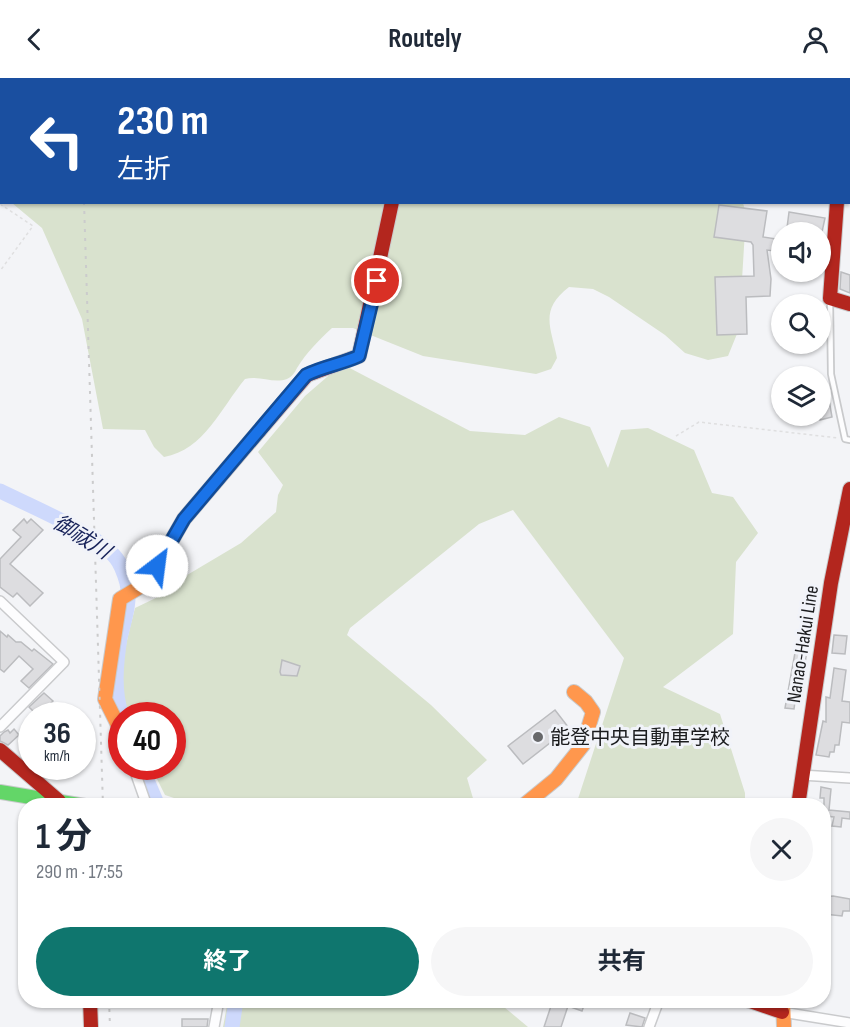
<!DOCTYPE html>
<html lang="ja">
<head>
<meta charset="utf-8">
<style>
	body { margin:0; font-family:"Sofia Sans Condensed","Noto Sans JP",sans-serif; background:#f6f6f7; color:#1f2937; height:100vh; display:flex; flex-direction:column; font-size:22px; white-space:nowrap }
	* { box-sizing:border-box; margin:0 }
	p { font-size:20px; color:#747a83 }
	.icon { flex:none; width:33px; height:33px; fill:none; stroke:currentColor; stroke-width:2; stroke-linecap:round; stroke-linejoin:round }
	.map { position:relative; flex:1; overflow:hidden }
	.sheet { position:absolute; left:18px; top:720px; width:813px; height:210px; display:flex; flex-direction:column; background:#fff; border-radius:24px; box-shadow:0 2px 4px #0004 }
	.sheet>* { flex:none }
	.banner { position:absolute; left:0px; top:0px; width:850px; height:126px; box-shadow:0 2px 4px #0004; background:#1a4fa0; color:#fff; overflow:hidden }
	.controls { position:absolute; left:771px; top:144px; display:grid; gap:12px }
	.controls a { display:grid; place-items:center; width:60px; height:60px; border-radius:50%; background:#fff; box-shadow:0 2px 4px #0004; font-size:30px }
	.speed { position:absolute; left:18px; top:624px; display:flex; gap:12px; font-size:30px; font-weight:700; text-align:center }
	.speed>* { display:grid; place-content:center; width:78px; height:78px; border-radius:50%; background:#fff; box-shadow:0 2px 4px #0004; line-height:1 }
	.speed small { font-size:15px; font-weight:400 }
	.speed .limit { border:9px solid #d22; background:#fff; color:#111 }
	.pin { position:absolute; display:grid; place-items:center; width:51px; height:51px; color:#fff; margin:-26px; border:3px solid #fff; border-radius:50%; box-shadow:0 2px 6px #0007 }
	.me { position:absolute; width:66px; margin:-33px; rotate:30deg; stroke-linejoin:round; filter:drop-shadow(0 0 4px #0008) }
	.turn { display:flex; align-items:center; gap:21px; height:126px; padding:0 18px; font-size:27px }
	.turn .icon { width:78px; height:78px; stroke-width:2.5 }
	.turn b { display:block; font-size:42px; line-height:51px }
	.round { display:grid; place-items:center; flex:none; width:63px; height:63px; border-radius:32px; background:#f6f6f7 }
	.headline { display:flex; align-items:center; justify-content:space-between; height:102px; padding:0 18px }
	h1 { font-size:36px; font-weight:700; line-height:45px }
	.primary-button { display:flex; gap:12px; margin-top:auto; padding:12px 18px }
	.primary-button a { flex:1; height:69px; border-radius:36px; background:#0f766e; color:#fff; font-size:24px; font-weight:700; line-height:69px; text-align:center }
	.primary-button a+a { background:#f6f6f7; color:#1f2937 }
	header { display:flex; justify-content:space-between; align-items:center; height:78px; padding:0 18px; background:#fff; font-size:27px; font-weight:700 }
	.map>svg:first-child { display:block }
</style>
</head>
<body>
<header><svg class="icon" aria-label="back" viewBox="0 0 24 24"><path d="M15 5l-7 7 7 7"/></svg>Routely<svg class="icon" aria-label="person" viewBox="0 0 24 24"><circle cx="12" cy="8" r="4"/><path d="M4 21q1-7 8-7t8 7"/></svg></header>
<div class="map">
<svg width="850" height="949" viewBox="0 0 850 949">
	<rect width="100%" height="100%" fill="#f3f4f7"/>
	<g fill="#d9e2ce">
		<polygon points="0,0 230,0 2,2 1,116"/>
		<path d="M12,125H743L746,136L739,251L728,278L708,282L685,275L665,257L609,219L593,211L569,209C539,232 551,249 557,280L551,291L536,296L423,278L353,250H332C318,263 307,274 297,290C295,294 292,299 287,301C273,306 259,297 245,301C221,330 204,372 164,379L154,369L145,352L103,351L82,241L42,150Z"/>
		<path d="M342,286L470,353L525,357L559,339L590,349L608,390L621,352L648,350L694,372L712,415L733,419L758,455L736,484L733,556L663,609L720,636L745,715V727H576L624,580L513,432L479,446L350,550L347,557L431,627L487,682L467,700L475,727H195L165,717L151,689L172,688V638L128,637C115,601 126,566 135,530L160,518L177,503L241,465L276,434L278,417L283,407L258,374L305,318Z"/>
		<polygon points="228,922 497,923 528,949 223,949"/>
	</g>
	<g fill="none" stroke-linecap="round" stroke-linejoin="round">
		<g stroke="#ced9fc" stroke-width="15">
			<path d="M0,413C30,428 96,455 116,480C121,486 125,498 127,505C131,523 124,543 120,560C116,585 113,614 122,638"/>
			<polyline points="141,688 158,728"/>
			<polyline points="232,949 236,922"/>
		</g>
	</g>
	<g fill="#dddde0" stroke="#bbbcbf" stroke-width="1.5">
		<polygon points="719,127 767,133 763,159 782,162 782,174 767,172 771,201 770,218 746,219 747,256 717,257 715,199 754,198 753,167 751,164 714,159"/>
		<polygon points="789,134 825,140 822,154 806,154 787,150"/>
		<polygon points="841,194 850,197 850,215 840,211"/>
		<polygon points="828,316 832,339 820,342 820,317"/>
		<polygon points="24,441 27,445 31,441 43,452 10,486 43,515 30,528 17,515 13,519 0,509 0,481 21,459 13,452"/>
		<polygon points="0,553 7,559 8,557 16,564 21,564 32,573 34,571 53,586 29,610 21,603 33,591 19,578 4,594 0,591"/>
		<polygon points="834,557 847,558 845,576 832,575"/>
		<polygon points="796,569 807,571 802,609 797,609 794,631 785,630"/>
		<polygon points="282,582 300,588 297,598 281,597 280,594"/>
		<polygon points="834,590 846,592 842,623 850,624 850,645 842,644 839,667 835,667 834,674 830,674 829,679 816,677 823,643 826,644 826,619 830,620"/>
		<polygon points="44,615 53,623 38,638 29,629"/>
		<polygon points="555,632 569,650 523,686 508,668"/>
		<polygon points="14,651 19,657 8,667 0,663 0,658 4,654 8,652 10,655"/>
		<polygon points="821,709 831,711 829,732 850,734 850,741 842,740 841,749 832,748 834,739 824,738 824,720 820,720"/>
		<polygon points="833,818 850,821 850,833 843,833 842,838 824,836 824,819"/>
		<polygon points="553,922 586,922 582,933 568,928 561,949 544,949"/>
		<polygon points="630,935 645,940 642,949 626,947"/>
		<polygon points="182,941 208,941 207,949 182,949"/>
	</g>
	<g fill="none" stroke-linecap="round" stroke-linejoin="round">
		<g stroke="#c9cacc" stroke-width="8">
			<polyline id="lane" points="830,223 831,296 845,361 850,362"/>
		</g>
		<g stroke="#c9cacc" stroke-width="12">
			<g id="street">
				<polyline points="581,0 582,2"/>
				<polyline points="788,0 792,2"/>
				<polyline points="329,2 330,0"/>
				<polyline points="403,2 404,0"/>
				<polyline points="490,2 491,0"/>
				<polyline points="849,20 850,20"/>
				<polyline points="849,45 850,42"/>
				<polyline points="0,523 64,584 0,649"/>
				<polyline points="133,688 147,728"/>
				<polyline points="801,697 850,700"/>
				<polyline points="782,934 850,945"/>
				<polyline points="214,949 219,922"/>
				<polyline points="649,949 659,922"/>
			</g>
		</g>
		<g stroke="#c9cacc" stroke-width="16">
			<polyline id="fast" points="0,714 85,728"/>
		</g>
		<g stroke="#c9cacc" stroke-width="16">
			<g id="slow">
				<polyline points="122,655 105,621 120,521 148,504 184,441 259,353"/>
				<polyline points="523,728 556,701 583,667 593,634 586,624 574,614"/>
				<polyline points="783,922 784,949"/>
			</g>
		</g>
		<g stroke="#c9cacc" stroke-width="16">
			<g id="jam">
				<polyline points="837,124 830,220 850,226"/>
				<polyline points="259,353 307,297 359,278 392,124"/>
				<polyline points="0,672 59,723"/>
				<polyline points="798,728 831,505 850,411"/>
				<polyline points="90,922 91,949"/>
				<polyline points="747,922 782,934"/>
			</g>
		</g>
		<g stroke="#dfdfe0" stroke-width="1.5" stroke-dasharray="3 3" stroke-linecap="butt">
			<polyline points="0,126 33,148 0,193"/>
			<polyline points="676,358 699,344 838,360"/>
		</g>
		<use href="#lane" stroke="#fdfdfe" stroke-width="4.5"/>
		<use href="#street" stroke="#fdfdfe" stroke-width="9"/>
		<use href="#fast" stroke="#63d668" stroke-width="14"/>
		<use href="#slow" stroke="#ff974d" stroke-width="14"/>
		<use href="#jam" stroke="#b3261e" stroke-width="14"/>
		<g stroke="#cbcbcc" stroke-width="2" stroke-dasharray="3 6" stroke-linecap="butt">
			<polyline points="76,0 76,2"/>
			<polyline points="84,124 103,728"/>
			<polyline points="109,922 110,949"/>
		</g>
	</g>
	<g fill="none" stroke-linecap="round" stroke-linejoin="round">
		<g stroke="#114b97" stroke-width="15">
			<path id="route" d="M157,488L184,441L306,297C324,288 342,286 359,278L377,203"/>
		</g>
		<use href="#route" stroke="#1a73e8" stroke-width="10"/>
	</g>
	<circle fill="#67686a" stroke="#f1f3f9" stroke-width="2" cx="538" cy="659" r="6"/>
	<g text-anchor="middle" stroke-width="6" stroke-linejoin="round" paint-order="stroke">
		<g font-size="20" fill="#1b1c1e" stroke="#f1f3f9">
			<text transform="translate(802 566) rotate(-81)" y="7">Nanao-Hakui Line</text>
		</g>
		<g font-size="20" fill="#1b1c1e" stroke="#f1f3f9" text-anchor="start">
			<text x="550" y="666">能登中央自動車学校</text>
		</g>
		<g font-size="21" font-style="italic" fill="#172259" stroke="#f1f3f9">
			<text transform="translate(82 459) rotate(32)" y="7">御祓川</text>
		</g>
	</g>
</svg>
<div class="controls">
<a><svg class="icon" aria-label="sound" viewBox="0 0 24 24"><path d="M4 9h4l5-4v14l-5-4H4zM17 9q2 3 0 6"/></svg></a>
<a><svg class="icon" aria-label="search" viewBox="0 0 24 24"><circle cx="10" cy="10" r="6"/><path d="M15 15l6 6"/></svg></a>
<a><svg class="icon" aria-label="layers" viewBox="0 0 24 24"><path d="M12 4l9 5-9 5-9-5zM3 14l9 5 9-5"/></svg></a>
</div>
<div class="speed"><div>36<small>km/h</small></div><div class="limit">40</div></div>
<div class="pin" style="left:377px;top:203px;background:#d93025"><svg class="icon" aria-label="arrive" viewBox="0 0 24 24"><path d="M6 21V4h12l-3 4 3 4H6"/></svg></div>
<svg class="me" style="left:157px;top:488px" viewBox="-20 -20 40 40"><circle r="19" fill="#fff"/><path d="M0-13L10 11 0 6-10 11z" fill="#1a73e8"/></svg>
<div class="banner">
<div class="turn"><svg class="icon" aria-label="left" viewBox="0 0 24 24"><path d="M17 20v-9H6M10 6l-5 5 5 5"/></svg><div><b>230 m</b>左折</div></div>
</div>
<section class="sheet">
<div class="headline"><div><h1>1 分</h1><p>290 m · 17:55</p></div><a class="round"><svg class="icon" aria-label="close" viewBox="0 0 24 24"><path d="M6 6l12 12M18 6L6 18"/></svg></a></div>
<div class="primary-button"><a>終了</a><a>共有</a></div>
</section>
</div>
</body>
</html>
